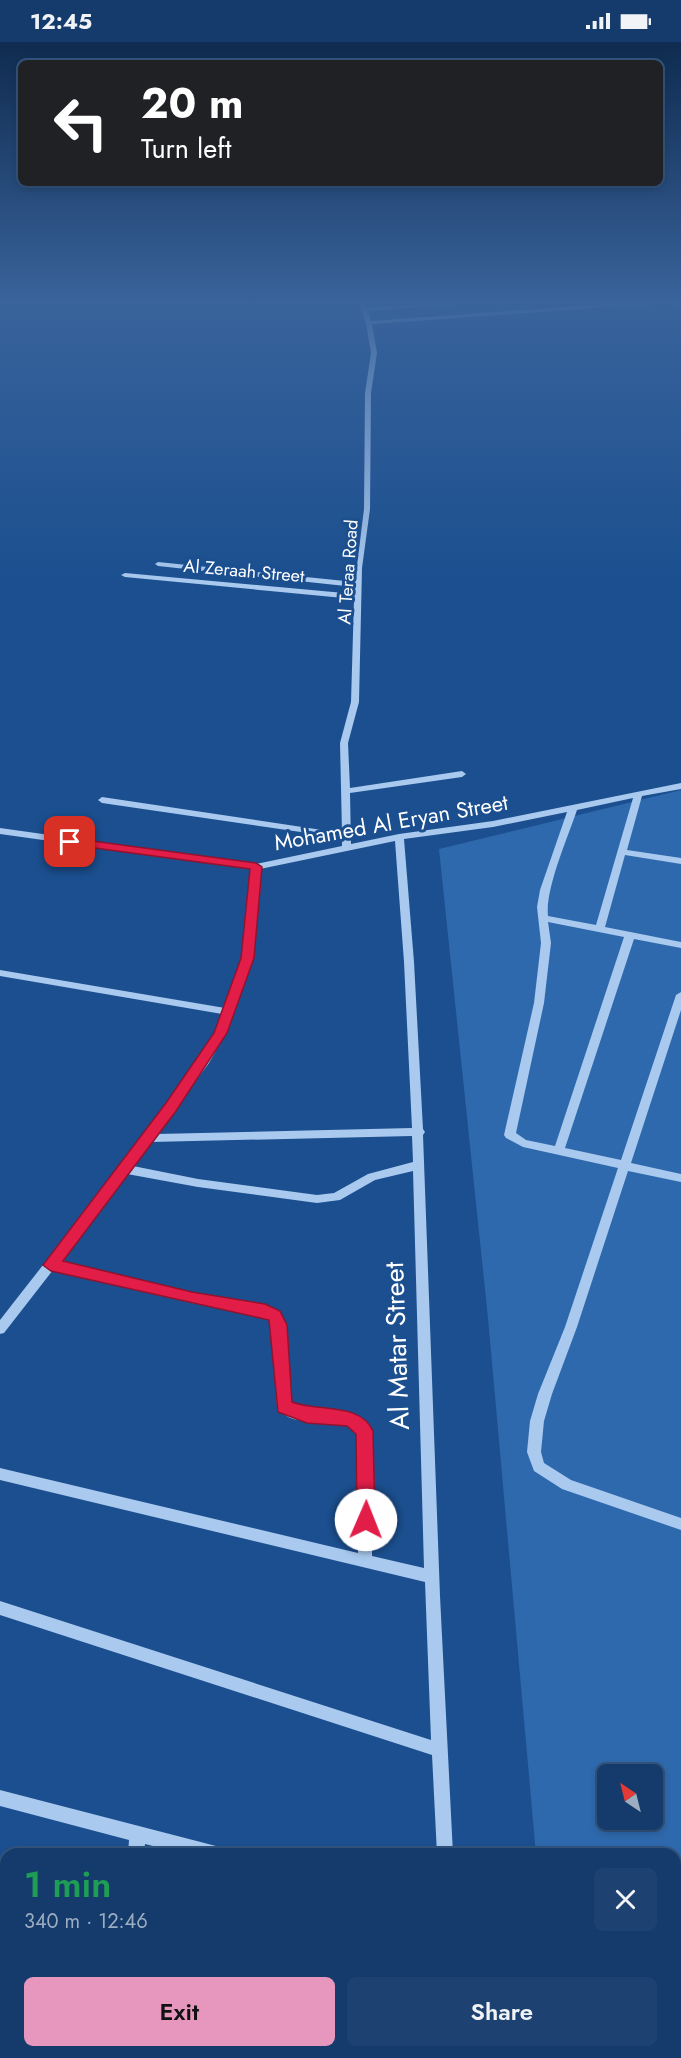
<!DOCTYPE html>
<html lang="en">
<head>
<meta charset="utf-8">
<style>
	body { margin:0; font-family:Jost,sans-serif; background:#1d4271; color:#f1f3f6; height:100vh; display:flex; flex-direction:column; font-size:22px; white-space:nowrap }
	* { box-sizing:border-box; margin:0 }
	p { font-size:20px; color:#9dadc1 }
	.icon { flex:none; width:33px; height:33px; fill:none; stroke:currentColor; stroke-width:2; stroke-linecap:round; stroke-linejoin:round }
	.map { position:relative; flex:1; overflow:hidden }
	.side { position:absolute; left:0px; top:1806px; width:681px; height:210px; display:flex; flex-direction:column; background:#143b6b; border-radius:18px 18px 0 0; box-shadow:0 3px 9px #0003,0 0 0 2px #33557e }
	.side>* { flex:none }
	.hud { position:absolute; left:18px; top:18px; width:645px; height:126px; border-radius:9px; box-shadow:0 3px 9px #0003,0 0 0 2px #33557e; background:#202124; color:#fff; overflow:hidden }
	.needle { width:39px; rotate:325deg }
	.controls { position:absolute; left:597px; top:1722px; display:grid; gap:12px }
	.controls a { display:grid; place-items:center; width:66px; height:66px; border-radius:9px; background:#143b6b; box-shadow:0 3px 9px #0003,0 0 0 2px #33557e; font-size:30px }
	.pin { position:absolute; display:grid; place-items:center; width:51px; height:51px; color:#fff; margin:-26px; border-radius:12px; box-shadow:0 3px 9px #0006 }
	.me { position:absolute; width:66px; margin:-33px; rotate:1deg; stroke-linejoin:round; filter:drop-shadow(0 0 4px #0008) }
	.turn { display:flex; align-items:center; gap:21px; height:126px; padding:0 24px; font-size:27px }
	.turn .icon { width:78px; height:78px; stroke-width:2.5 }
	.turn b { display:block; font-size:42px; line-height:51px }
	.round { display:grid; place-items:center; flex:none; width:63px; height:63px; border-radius:9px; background:#1d4271 }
	.overview { display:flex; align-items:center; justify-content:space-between; height:102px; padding:0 24px }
	h1 { font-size:36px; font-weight:600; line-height:45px; color:#1e9e55 }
	.button { display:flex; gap:12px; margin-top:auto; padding:12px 24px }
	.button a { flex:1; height:69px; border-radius:9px; background:#e797bd; color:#111; font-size:24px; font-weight:600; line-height:69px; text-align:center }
	.button a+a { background:#1d4271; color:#f1f3f6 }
	.status { display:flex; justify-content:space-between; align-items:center; height:42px; padding:0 30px; background:#143b6b; direction:ltr }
	.status svg { height:16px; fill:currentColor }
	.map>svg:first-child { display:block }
</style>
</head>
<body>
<div class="status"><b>12:45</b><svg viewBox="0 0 49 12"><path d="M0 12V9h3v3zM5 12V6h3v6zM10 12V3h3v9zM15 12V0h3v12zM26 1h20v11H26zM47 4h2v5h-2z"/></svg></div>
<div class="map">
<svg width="681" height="2016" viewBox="0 0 681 2016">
	<rect width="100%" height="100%" fill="#1b4f8f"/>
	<path fill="#2e69ad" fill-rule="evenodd" d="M681,748V2016H553V2010H675V1812H536L488,1276L439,807ZM608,1732H652V1778H608Z"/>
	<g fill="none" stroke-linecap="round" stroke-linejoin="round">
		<g fill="#a9c9ee" fill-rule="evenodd">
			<path d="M358,258H364L366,266L487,258H512L368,269L371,279L659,258H669L681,261V265L667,261L372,282L377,311L371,351L370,467L362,526L359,660L348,701L350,746L462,729L466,732L462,735L350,751L351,802L399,792L493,779L681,741V747L642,754L627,808L681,816V822L625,813L605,885L681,900V906L634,897L565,1106L621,1118L676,953L681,950V968L631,1121L681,1132V1140L628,1129L577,1285L552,1352L544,1379L541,1410L544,1421L571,1438L681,1476V1488L562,1447L534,1429L527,1410L530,1379L538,1352L565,1285L618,1126L523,1105L506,1096L504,1093L534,961L541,901L537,865L540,848L567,770L493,785L404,797L414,920L423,1087L425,1090L423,1093L440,1554L453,1812H437L432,1713L0,1573V1559L431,1698L425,1540L0,1438V1426L358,1511V1392C353,1387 348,1384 341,1382C321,1377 289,1386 277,1364L273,1283L270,1277L263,1274L192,1261L53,1228L4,1291L0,1292V1278C52,1211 106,1144 157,1076C181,1043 209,1011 222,972L0,934V928L225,966L242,916L251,827L0,792V786L256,822L342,804V796L102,761L98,758L102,755L342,791L340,701L351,660L354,557L125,535L121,533L125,531L355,552V545L158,524L155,522L158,520L355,540L364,467L365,351L371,311L366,281ZM633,756L596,883L548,874C545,847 568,795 577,768ZM395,799L404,920L412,1086L157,1092L209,1021L226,991L252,916L260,827ZM548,880L624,895L555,1104L526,1098L516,1091L544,961L551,901ZM412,1094L413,1120L368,1132L334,1151L317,1153L198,1137L133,1124L151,1100ZM413,1129L424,1526L372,1514V1389C356,1359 313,1377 290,1361L285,1283L279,1270L265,1264L192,1251L59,1220L127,1132L198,1145L317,1161L340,1158L375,1138Z"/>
			<polygon points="0,1748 216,1804 222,1806 224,1812 185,1812 145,1802 144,1812 128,1812 129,1798 0,1764"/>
			<rect x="105" y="2010" width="18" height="6"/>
			<rect x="278" y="2010" width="18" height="6"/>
			<rect x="445" y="2010" width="18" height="6"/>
		</g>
	</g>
	<linearGradient id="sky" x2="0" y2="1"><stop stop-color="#0f2b4f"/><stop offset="0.48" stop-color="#39639b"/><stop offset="1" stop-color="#39639b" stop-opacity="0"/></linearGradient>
	<rect width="681" height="540" fill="url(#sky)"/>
	<path fill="#e11d48" stroke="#92132f" stroke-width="1.5" d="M70,796L256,821L262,825L254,916L227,991L176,1069L63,1219L192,1250L265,1262L280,1269L287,1283L292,1360C318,1370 360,1360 373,1389L375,1478L372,1484L366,1486L359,1484L357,1478L356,1392L347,1384L307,1381L278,1370L269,1278L51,1229L43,1223L166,1061L214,991L241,916L250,827L65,802L64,800Z"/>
	<g text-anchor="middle" stroke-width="6" stroke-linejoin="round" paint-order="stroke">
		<g font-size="18" fill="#fff" stroke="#1b4f8f">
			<text transform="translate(244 529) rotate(5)" y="6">Al Zeraah Street</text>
			<text transform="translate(348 530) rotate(-86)" y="6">Al Teraa Road</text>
		</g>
		<g font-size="22" fill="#fff" stroke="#1b4f8f">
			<text transform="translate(391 780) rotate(-10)" y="8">Mohamed Al Eryan Street</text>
		</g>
		<g font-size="27" fill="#fff" stroke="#1b4f8f">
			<text transform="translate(397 1304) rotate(-92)" y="9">Al Matar Street</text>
		</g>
	</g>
</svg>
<div class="controls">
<a><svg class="needle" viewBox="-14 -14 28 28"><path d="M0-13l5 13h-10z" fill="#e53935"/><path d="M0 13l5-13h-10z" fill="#9dadc1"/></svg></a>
</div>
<div class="pin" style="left:70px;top:800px;background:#d93025"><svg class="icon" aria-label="arrive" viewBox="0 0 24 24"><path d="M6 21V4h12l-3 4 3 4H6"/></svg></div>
<svg class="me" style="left:366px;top:1478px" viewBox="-20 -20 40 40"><circle r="19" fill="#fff"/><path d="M0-13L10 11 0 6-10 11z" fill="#e11d48"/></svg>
<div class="hud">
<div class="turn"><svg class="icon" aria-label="left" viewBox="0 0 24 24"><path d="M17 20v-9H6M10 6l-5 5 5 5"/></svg><div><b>20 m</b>Turn left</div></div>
</div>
<section class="side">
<div class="overview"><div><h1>1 min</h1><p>340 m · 12:46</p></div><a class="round"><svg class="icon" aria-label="close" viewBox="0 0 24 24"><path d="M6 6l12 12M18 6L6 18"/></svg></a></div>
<div class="button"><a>Exit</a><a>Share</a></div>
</section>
</div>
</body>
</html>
